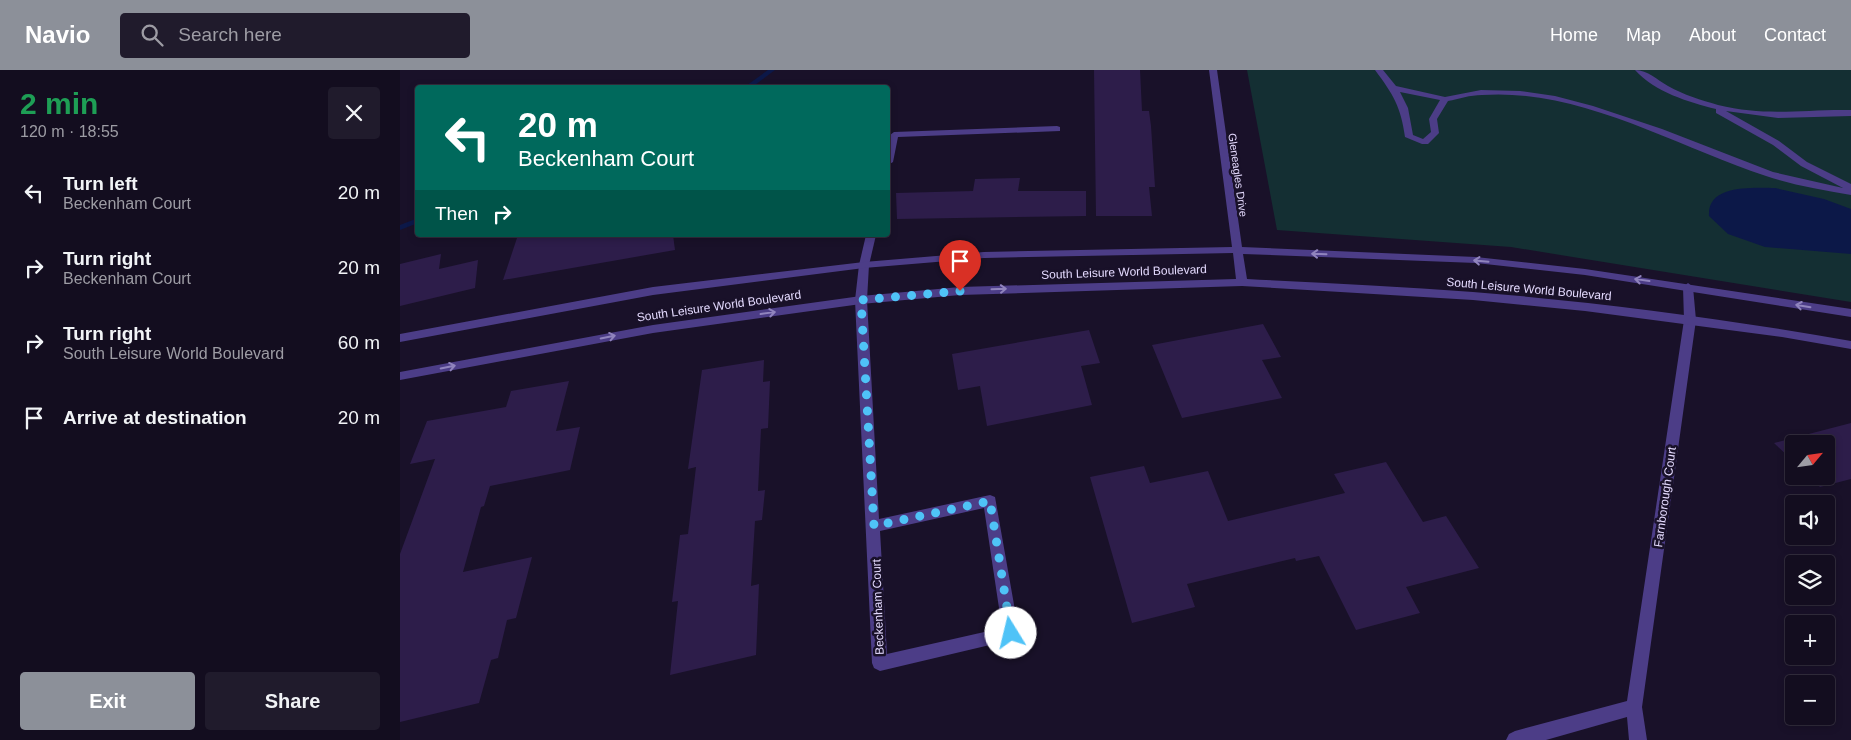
<!DOCTYPE html>
<html lang="en">
<head>
<meta charset="utf-8">
<style>
	body { margin:0; font-family:Helvetica,sans-serif; background:#201b2c; color:#f1f3f6; height:100vh; display:flex; flex-direction:column; font-size:19px; white-space:nowrap }
	* { box-sizing:border-box; margin:0 }
	p { font-size:16px; color:#9d9ca4 }
	.icon { flex:none; width:28px; height:28px; fill:none; stroke:currentColor; stroke-width:2; stroke-linecap:round; stroke-linejoin:round }
	.map { position:relative; flex:1; overflow:hidden }
	.drawer { display:flex; flex-direction:column; background:#130d1f; width:400px }
	.drawer>* { flex:none }
	.top-card { position:absolute; left:15px; top:15px; width:475px; height:152px; border-radius:5px; box-shadow:0 2px 8px #0003,0 0 0 1px #322d3d; background:#00695c; color:#fff; overflow:hidden }
	.needle { width:32px; rotate:61deg }
	.fabs { position:absolute; left:1385px; top:365px; display:grid; gap:10px }
	.fabs a { display:grid; place-items:center; width:50px; height:50px; border-radius:5px; background:#130d1f; box-shadow:0 2px 8px #0003,0 0 0 1px #322d3d; font-size:25px }
	.pin { position:absolute; display:grid; place-items:center; width:42px; height:42px; color:#fff; margin:-51px -21px; border-radius:50% 50% 50% 0; rotate:-45deg; box-shadow:0 0 5px #0007 }
	.pin .icon { rotate:45deg }
	.me { position:absolute; width:55px; margin:-28px; rotate:351deg; stroke-linejoin:round; filter:drop-shadow(0 0 4px #0008) }
	.turn { display:flex; align-items:center; gap:18px; height:105px; padding:0 20px; font-size:22px }
	.turn .icon { width:65px; height:65px; stroke-width:2.5 }
	.turn b { display:block; font-size:35px; line-height:42px }
	.then { display:flex; align-items:center; height:48px; padding:0 20px; background:#0003; gap:10px; font-size:19px }
	.round { display:grid; place-items:center; flex:none; width:52px; height:52px; border-radius:5px; background:#201b2c }
	.headline { display:flex; align-items:center; justify-content:space-between; height:85px; padding:0 20px }
	h1 { font-size:30px; font-weight:600; line-height:38px; color:#1e9e55 }
	.cta { display:flex; gap:10px; margin-top:auto; padding:10px 20px }
	.cta a { flex:1; height:58px; border-radius:5px; background:#8c9099; color:#fff; font-size:20px; font-weight:600; line-height:58px; text-align:center }
	.cta a+a { background:#201b2c; color:#f1f3f6 }
	ul { padding:0; list-style:none }
	li { display:flex; align-items:center; gap:15px; height:75px; padding:0 20px }
	li div { flex:1 }
	li b { display:block; font-size:19px }
	li em { font-style:normal }
	header { display:flex; align-items:center; gap:30px; box-sizing:border-box; height:70px; padding:0 25px; background:#8c9099; color:#fff }
	header strong { font-size:24px }
	nav { display:flex; gap:28px; margin-inline-start:auto; font-size:18px }
	.search { width:350px; height:45px; background:#201b2c; display:flex; align-items:center; gap:12px; box-sizing:border-box; padding:0 18px; border-radius:5px; color:#9d9ca4; font-size:19px }
	main { display:flex; flex:1; min-height:0 }
	.map>svg:first-child { display:block }
</style>
</head>
<body>
<header>
<strong>Navio</strong>
<div class="search"><svg class="icon" aria-label="search" viewBox="0 0 24 24"><circle cx="10" cy="10" r="6"/><path d="M15 15l6 6"/></svg>Search here</div>
<nav><a>Home</a><a>Map</a><a>About</a><a>Contact</a></nav>
</header>
<main>
<section class="drawer">
<div class="headline"><div><h1>2 min</h1><p>120 m · 18:55</p></div><a class="round"><svg class="icon" aria-label="close" viewBox="0 0 24 24"><path d="M6 6l12 12M18 6L6 18"/></svg></a></div>
<ul>
<li><svg class="icon" aria-label="left" viewBox="0 0 24 24"><path d="M17 20v-9H6M10 6l-5 5 5 5"/></svg><div><b>Turn left</b><p>Beckenham Court</p></div><em>20 m</em></li>
<li><svg class="icon" aria-label="right" viewBox="0 0 24 24"><path d="M7 20v-9h11M14 6l5 5-5 5"/></svg><div><b>Turn right</b><p>Beckenham Court</p></div><em>20 m</em></li>
<li><svg class="icon" aria-label="right" viewBox="0 0 24 24"><path d="M7 20v-9h11M14 6l5 5-5 5"/></svg><div><b>Turn right</b><p>South Leisure World Boulevard</p></div><em>60 m</em></li>
<li><svg class="icon" aria-label="arrive" viewBox="0 0 24 24"><path d="M6 21V4h12l-3 4 3 4H6"/></svg><div><b>Arrive at destination</b></div><em>20 m</em></li>
</ul>
<div class="cta"><a>Exit</a><a>Share</a></div>
</section>
<div class="map">
<svg width="1451" height="670" viewBox="0 0 1451 670">
	<rect width="100%" height="100%" fill="#191129"/>
	<polygon fill="#142f33" points="847,0 1451,0 1451,232 1111,177 877,160"/>
	<path fill="#0c1848" d="M1375,118L1424,129L1451,139V184L1365,177L1328,164L1309,146C1307,114 1353,118 1375,118Z"/>
	<g fill="none" stroke-linecap="round" stroke-linejoin="round">
		<g fill="#0c1848" fill-rule="evenodd">
			<polygon points="368,0 375,0 351,18 343,18"/>
			<polygon points="18,148 18,153 0,160 0,155"/>
		</g>
	</g>
	<g fill="#2d1d4a">
		<polygon points="694,0 740,0 742,41 749,41 751,56 755,117 749,117 752,146 696,146"/>
		<polygon points="620,108 618,121 686,121 686,146 497,149 496,123 573,121 575,109"/>
		<polygon points="118,165 273,165 275,180 103,210"/>
		<polygon points="41,184 39,199 78,190 75,218 0,236 0,194"/>
		<polygon points="863,254 881,287 862,290 882,328 782,348 752,275"/>
		<polygon points="689,260 700,293 681,296 692,335 587,356 580,316 558,320 552,284"/>
		<polygon points="364,290 363,312 370,311 368,358 361,359 358,421 365,420 362,450 355,451 351,516 359,514 356,585 270,605 278,531 272,532 280,465 288,464 296,397 288,399 302,300"/>
		<polygon points="169,311 156,361 180,357 170,400 90,416 84,436 81,437 63,502 132,487 116,548 107,550 98,588 91,590 79,633 0,652 0,484 35,389 10,394 27,351 106,337 111,321"/>
		<polygon points="1451,353 1451,409 1420,417 1409,406 1426,406 1426,374 1394,374 1394,392 1374,373"/>
		<polygon points="986,392 1023,452 1046,446 1079,498 1006,517 1020,543 956,560 919,486 896,491 895,488 787,514 795,537 732,553 690,407 744,396 750,413 808,401 828,451 945,423 934,404"/>
	</g>
	<g fill="none" stroke-linecap="round" stroke-linejoin="round">
		<g fill="#4c3d87" fill-rule="evenodd">
			<path d="M975,0H983L996,16L1045,27L1081,20L1120,21L1155,26L1193,36L1262,59L1373,102L1443,118L1401,96L1373,75L1316,43V39C1288,32 1255,22 1235,0C1248,0 1257,10 1268,16C1284,25 1301,30 1318,35C1367,47 1403,39 1451,40V46L1378,48L1326,41L1379,71L1407,92L1451,114V125C1422,120 1393,115 1366,106C1275,76 1180,18 1082,25C1070,25 1059,29 1048,31L1037,49L1039,63L1028,74H1022L1005,67C1001,37 993,24 975,0ZM1000,22L1040,30L1029,49L1031,62L1023,69L1013,65L1008,38Z"/>
			<polygon points="657,56 660,57 660,61 498,67 493,92 488,95 490,65 494,62"/>
			<polygon points="466,165 476,165 469,195 464,198 459,195"/>
		</g>
		<g fill="#4c3d87" fill-rule="evenodd">
			<path d="M464,192L469,195L467,230L479,449L590,425L595,427L619,563L617,568L611,570L480,601L474,598L472,593L455,230L459,195ZM584,438L602,558L487,584L480,461Z"/>
			<polygon points="1288,213 1293,217 1296,250 1242,637 1247,670 1229,670 1227,647 1146,670 1106,670 1109,664 1115,661 1227,631 1284,250 1283,217"/>
		</g>
		<path fill="#4c3d87" fill-rule="evenodd" d="M809,0H817L842,177L1076,187L1185,199L1451,239V247L1185,205L1076,193L843,184L847,209C922,213 998,216 1073,222C1199,232 1326,249 1451,271V279L1382,267L1185,241L1073,230L842,216L560,225L461,234L253,263L0,310V302L253,255L461,226L560,217L836,209L833,183L584,188L464,198L253,225L0,272V264L253,217L464,192L584,182L832,177Z"/>
	</g>
	<defs><path id="oneway-shaft" d="M-6 0H5M1.5-3L5.5 0L1.5 3" fill="none" stroke-width="1.6" stroke-linecap="round" stroke-linejoin="round" transform="scale(1.25)"/></defs>
	<g stroke="#9084bd">
		<use href="#oneway-shaft" transform="translate(919 184) rotate(-178)"/>
		<use href="#oneway-shaft" transform="translate(1081 191) rotate(-175)"/>
		<use href="#oneway-shaft" transform="translate(1242 210) rotate(-172)"/>
		<use href="#oneway-shaft" transform="translate(599 219) rotate(-2)"/>
		<use href="#oneway-shaft" transform="translate(1403 236) rotate(-171)"/>
		<use href="#oneway-shaft" transform="translate(368 243) rotate(-8)"/>
		<use href="#oneway-shaft" transform="translate(208 267) rotate(-11)"/>
		<use href="#oneway-shaft" transform="translate(48 297) rotate(-11)"/>
	</g>
	<g fill="none" stroke-linecap="round" stroke-linejoin="round">
		<polyline stroke="#4fc3f7" stroke-width="9" stroke-dasharray="0 16.2" points="560,221 461,230 474,456 590,431 611,563"/>
	</g>
	<g text-anchor="middle" stroke-width="5" stroke-linejoin="round" paint-order="stroke">
		<g font-size="11" fill="#e4dafe" stroke="#191129">
			<text transform="translate(838 105) rotate(82)" y="4">Gleneagles Drive</text>
		</g>
		<g font-size="12" fill="#e4dafe" stroke="#191129">
			<text transform="translate(724 202) rotate(-2)" y="4">South Leisure World Boulevard</text>
			<text transform="translate(1129 219) rotate(5)" y="4">South Leisure World Boulevard</text>
			<text transform="translate(319 236) rotate(-8)" y="4">South Leisure World Boulevard</text>
			<text transform="translate(1265 427) rotate(-82)" y="4">Farnborough Court</text>
			<text transform="translate(478 537) rotate(-92)" y="4">Beckenham Court</text>
		</g>
	</g>
</svg>
<div class="fabs">
<a><svg class="needle" viewBox="-14 -14 28 28"><path d="M0-13l5 13h-10z" fill="#e53935"/><path d="M0 13l5-13h-10z" fill="#9d9ca4"/></svg></a>
<a><svg class="icon" aria-label="sound" viewBox="0 0 24 24"><path d="M4 9h4l5-4v14l-5-4H4zM17 9q2 3 0 6"/></svg></a>
<a><svg class="icon" aria-label="layers" viewBox="0 0 24 24"><path d="M12 4l9 5-9 5-9-5zM3 14l9 5 9-5"/></svg></a>
<a>+</a>
<a>−</a>
</div>
<div class="pin" style="left:560px;top:221px;background:#d93025"><svg class="icon" aria-label="arrive" viewBox="0 0 24 24"><path d="M6 21V4h12l-3 4 3 4H6"/></svg></div>
<svg class="me" style="left:611px;top:563px" viewBox="-20 -20 40 40"><circle r="19" fill="#fff"/><path d="M0-13L10 11 0 6-10 11z" fill="#4fc3f7"/></svg>
<div class="top-card">
<div class="turn"><svg class="icon" aria-label="left" viewBox="0 0 24 24"><path d="M17 20v-9H6M10 6l-5 5 5 5"/></svg><div><b>20 m</b>Beckenham Court</div></div>
<div class="then">Then<svg class="icon" aria-label="right" viewBox="0 0 24 24"><path d="M7 20v-9h11M14 6l5 5-5 5"/></svg></div>
</div>
</div>
</main>
</body>
</html>
